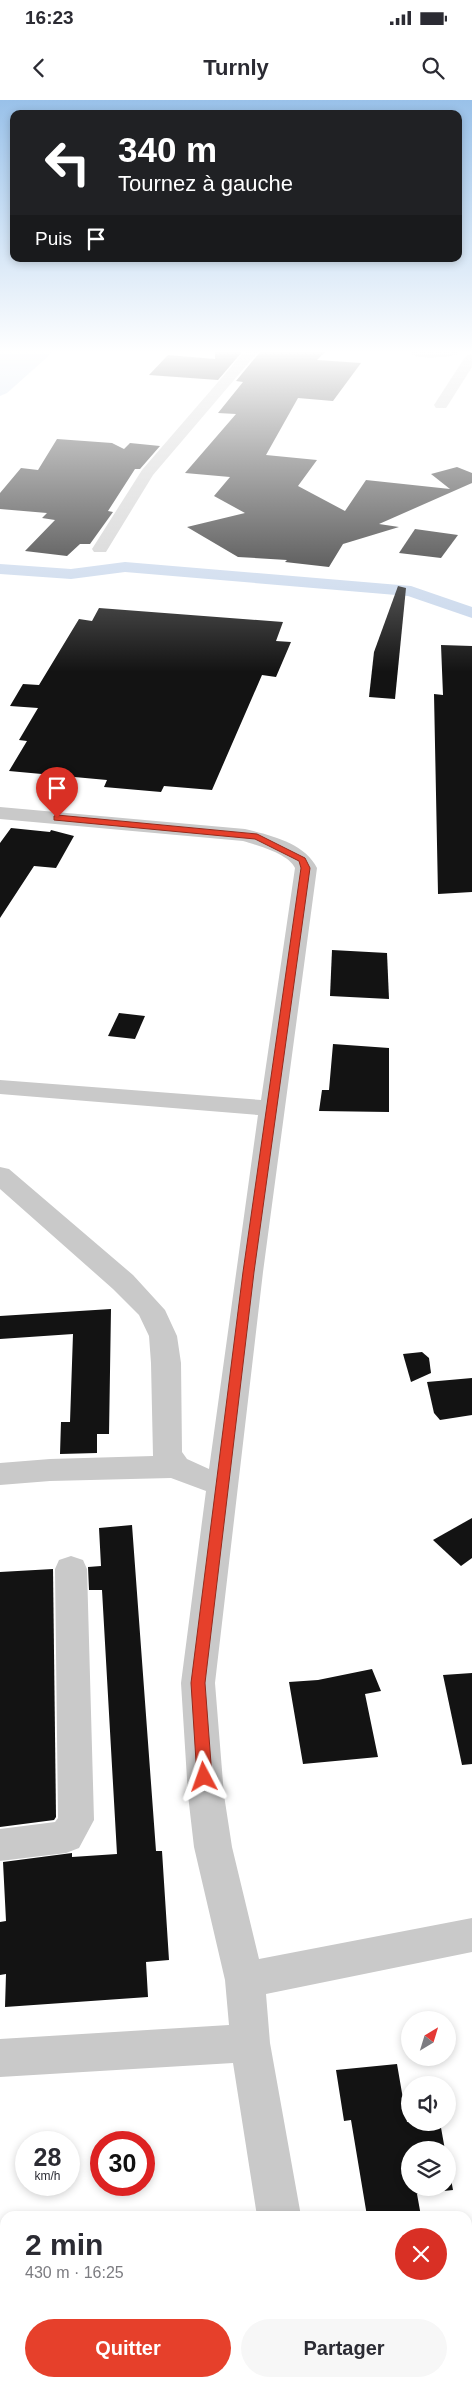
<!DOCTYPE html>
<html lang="fr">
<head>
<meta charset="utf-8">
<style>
	body { margin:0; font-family:Helvetica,sans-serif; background:#f7f7f7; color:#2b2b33; height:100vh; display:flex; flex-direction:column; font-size:19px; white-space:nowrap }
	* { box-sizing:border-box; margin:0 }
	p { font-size:16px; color:#7c7c81 }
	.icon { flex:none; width:28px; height:28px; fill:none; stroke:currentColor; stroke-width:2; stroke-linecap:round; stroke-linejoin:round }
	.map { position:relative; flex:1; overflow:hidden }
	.details { position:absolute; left:0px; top:2111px; width:472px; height:176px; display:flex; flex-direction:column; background:#fff; border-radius:15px 15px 0 0; box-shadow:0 2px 8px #0003 }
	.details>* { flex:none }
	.hud { position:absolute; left:10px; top:10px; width:452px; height:152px; border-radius:10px; box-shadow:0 2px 8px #0003; background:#202124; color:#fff; overflow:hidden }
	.needle { width:32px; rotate:38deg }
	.fabs { position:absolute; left:401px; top:1911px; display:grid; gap:10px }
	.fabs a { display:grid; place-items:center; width:55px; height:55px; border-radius:50%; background:#fff; box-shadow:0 2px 8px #0003; font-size:25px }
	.speed { position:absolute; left:15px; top:2031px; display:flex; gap:10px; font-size:25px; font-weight:700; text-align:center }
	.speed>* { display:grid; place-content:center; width:65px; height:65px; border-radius:50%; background:#fff; box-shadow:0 2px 8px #0003; line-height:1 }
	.speed small { font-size:12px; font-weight:400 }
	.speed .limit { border:8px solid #d22; background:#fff; color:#111 }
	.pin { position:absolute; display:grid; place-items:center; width:42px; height:42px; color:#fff; margin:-51px -21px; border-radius:50% 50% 50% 0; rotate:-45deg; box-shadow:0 0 5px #0007 }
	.pin .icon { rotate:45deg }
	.me { position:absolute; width:55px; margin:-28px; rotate:356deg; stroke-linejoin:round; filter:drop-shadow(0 0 4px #0008) }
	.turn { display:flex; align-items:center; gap:18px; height:105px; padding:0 25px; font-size:22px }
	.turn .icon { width:65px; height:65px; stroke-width:2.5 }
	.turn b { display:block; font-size:35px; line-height:42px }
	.then { display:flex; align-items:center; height:48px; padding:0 25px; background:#0003; gap:10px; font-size:19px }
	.round { display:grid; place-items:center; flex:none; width:52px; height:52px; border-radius:26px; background:#f7f7f7 }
	.head { display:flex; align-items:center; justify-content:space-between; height:85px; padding:0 25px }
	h1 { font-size:30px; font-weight:700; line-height:38px }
	.cta { display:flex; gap:10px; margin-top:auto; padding:10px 25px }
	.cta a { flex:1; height:58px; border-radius:30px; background:#e6402b; color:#fff; font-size:20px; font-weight:700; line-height:58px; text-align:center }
	.cta a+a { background:#f7f7f7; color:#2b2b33 }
	.status { display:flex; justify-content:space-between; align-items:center; height:35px; padding:0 25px; background:#fff; direction:ltr }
	.status svg { height:14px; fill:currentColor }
	header { display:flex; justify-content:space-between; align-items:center; height:65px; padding:0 25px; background:#fff; font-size:22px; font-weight:700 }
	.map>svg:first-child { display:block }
</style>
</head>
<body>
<div class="status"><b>16:23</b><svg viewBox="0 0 49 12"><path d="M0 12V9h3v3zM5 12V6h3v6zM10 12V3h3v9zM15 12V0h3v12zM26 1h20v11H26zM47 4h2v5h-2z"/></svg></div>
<header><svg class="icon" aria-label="back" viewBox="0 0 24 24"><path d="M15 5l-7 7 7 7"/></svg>Turnly<svg class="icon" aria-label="search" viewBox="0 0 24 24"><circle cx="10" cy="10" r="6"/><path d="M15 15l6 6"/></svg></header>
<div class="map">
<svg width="472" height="2287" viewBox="0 0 472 2287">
	<rect width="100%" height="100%" fill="#fff"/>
	<polygon fill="#c4d4ea" points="0,252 53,252 7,293 0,296"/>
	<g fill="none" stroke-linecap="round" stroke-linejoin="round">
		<polygon fill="#c4d4ea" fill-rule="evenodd" points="125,462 411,486 472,507 472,518 408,496 125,472 71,479 0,474 0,464 71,469"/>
	</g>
	<g fill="#131313">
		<polygon points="215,252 242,252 218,280 149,275 168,255 215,259"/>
		<polygon points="260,252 325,252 317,260 361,263 333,301 298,298 266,355 317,360 298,386 345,411 366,380 450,389 431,374 457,367 472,373 472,383 379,424 399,427 343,444 329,467 285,462 287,460 238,457 187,427 245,413 214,396 230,377 185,373 236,314 218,313 243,282 236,281"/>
		<polygon points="57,339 112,343 124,349 130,343 160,346 140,369 135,369 108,411 113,412 90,444 80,444 67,456 25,451 55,420 42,418 47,413 0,409 0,393 21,368 38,370"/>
		<polygon points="415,429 458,435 441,458 399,453"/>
		<polygon points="398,486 406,488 395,599 369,597 374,552"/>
		<polygon points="99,508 283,522 276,541 291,542 276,577 262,575 212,690 164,686 161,692 104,687 107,680 9,671 27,641 19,640 38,608 10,606 23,584 39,585 79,519 92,521"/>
		<polygon points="441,545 472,546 472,792 438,794 434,594 443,595"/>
		<polygon points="11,728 50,732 51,730 74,736 56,768 34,766 0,818 0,743"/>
		<polygon points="332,850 387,853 389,899 330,896"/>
		<polygon points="119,913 145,916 135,939 108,936"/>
		<polygon points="333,944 389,948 389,1012 319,1011 322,990 329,990"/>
		<polygon points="111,1209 109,1334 97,1334 97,1353 60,1354 61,1322 70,1322 73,1234 0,1239 0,1216"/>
		<polygon points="422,1252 429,1258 431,1273 411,1282 403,1254"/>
		<polygon points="472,1278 472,1315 440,1320 434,1313 427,1282"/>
		<polygon points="472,1418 472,1458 461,1466 433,1440"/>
		<polygon points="132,1425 156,1751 162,1751 169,1860 146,1862 148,1897 5,1907 6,1874 0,1875 0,1822 6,1821 3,1762 72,1753 72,1757 117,1754 102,1490 89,1490 88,1467 101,1466 99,1428"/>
		<polygon points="53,1469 56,1717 54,1720 0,1727 0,1472"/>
		<polygon points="372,1569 381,1591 365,1594 378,1657 303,1664 289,1582 318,1580"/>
		<polygon points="472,1573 472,1664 462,1665 443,1575"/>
		<polygon points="397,1964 407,2022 440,2022 445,2050 410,2050 410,2088 448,2088 448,2063 453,2090 417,2094 421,2116 367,2116 351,2020 344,2021 336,1970"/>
	</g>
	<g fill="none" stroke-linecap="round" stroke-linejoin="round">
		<g fill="#c9c9c9" fill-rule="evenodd">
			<polygon points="244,252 258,252 153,375 106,452 94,452 92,449 142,370"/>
			<path d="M409,252H459L457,255C446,257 417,261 409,252Z"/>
			<polygon points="472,253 472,267 448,305 446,308 436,308 434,305 465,257"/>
			<path d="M0,707L245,729C270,735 305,743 317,768L263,1172L215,1583L224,1695L232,1747L259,1859L472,1818V1852L266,1894L270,1943L301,2116H257L233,1963L0,1977V1939L229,1925L225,1880L194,1747L188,1695L181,1583L206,1391L171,1378L50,1381L0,1385V1363L50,1359L153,1356L151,1263L149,1236L139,1215L113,1189L0,1089V1067L9,1069L133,1175L165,1210L177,1236L181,1263L182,1352L187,1359L209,1369L258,1015L0,994V980L261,1000L295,768C289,754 257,745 243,741L0,719Z"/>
			<polygon points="71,1456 83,1460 87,1469 94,1720 79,1748 66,1753 0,1761 0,1729 55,1722 58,1718 55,1469 59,1460"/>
			<polygon points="472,2231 472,2283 470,2287 420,2287 422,2282 468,2282 468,2233"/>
			<rect x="284" y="2282" width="46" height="5"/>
		</g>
	</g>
	<linearGradient id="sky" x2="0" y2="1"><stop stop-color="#99c1e9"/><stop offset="0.44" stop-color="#fff"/><stop offset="1" stop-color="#fff" stop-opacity="0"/></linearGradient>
	<rect width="472" height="572" fill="url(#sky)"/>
	<polygon fill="#e6402b" stroke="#962a1c" points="57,715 257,734 305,758 310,768 254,1172 205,1583 212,1677 210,1681 204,1683 199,1681 197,1677 191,1583 243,1172 301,768 299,761 255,739 54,720 54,716"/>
</svg>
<div class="fabs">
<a><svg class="needle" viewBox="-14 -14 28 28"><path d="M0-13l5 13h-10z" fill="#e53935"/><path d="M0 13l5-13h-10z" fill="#7c7c81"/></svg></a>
<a><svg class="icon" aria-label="sound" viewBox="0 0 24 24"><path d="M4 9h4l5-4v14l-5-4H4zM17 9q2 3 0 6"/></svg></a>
<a><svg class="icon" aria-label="layers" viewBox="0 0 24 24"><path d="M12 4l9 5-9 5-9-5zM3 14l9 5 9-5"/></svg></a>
</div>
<div class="speed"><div>28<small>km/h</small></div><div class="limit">30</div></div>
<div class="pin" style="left:57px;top:718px;background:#d93025"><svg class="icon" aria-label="arrive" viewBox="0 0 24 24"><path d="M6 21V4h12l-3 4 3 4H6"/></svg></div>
<svg class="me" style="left:204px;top:1677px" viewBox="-20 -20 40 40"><path d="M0-17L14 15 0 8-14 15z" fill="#e6402b" stroke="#fff" stroke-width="4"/></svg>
<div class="hud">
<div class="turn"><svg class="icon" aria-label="left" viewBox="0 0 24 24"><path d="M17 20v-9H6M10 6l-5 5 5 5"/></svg><div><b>340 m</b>Tournez à gauche</div></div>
<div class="then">Puis<svg class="icon" aria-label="arrive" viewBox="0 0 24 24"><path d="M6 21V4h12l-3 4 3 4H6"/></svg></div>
</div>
<section class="details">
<div class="head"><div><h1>2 min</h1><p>430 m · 16:25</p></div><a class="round" style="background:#d93025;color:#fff"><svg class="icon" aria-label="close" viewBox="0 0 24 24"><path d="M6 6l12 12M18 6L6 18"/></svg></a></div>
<div class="cta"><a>Quitter</a><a>Partager</a></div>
</section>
</div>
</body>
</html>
